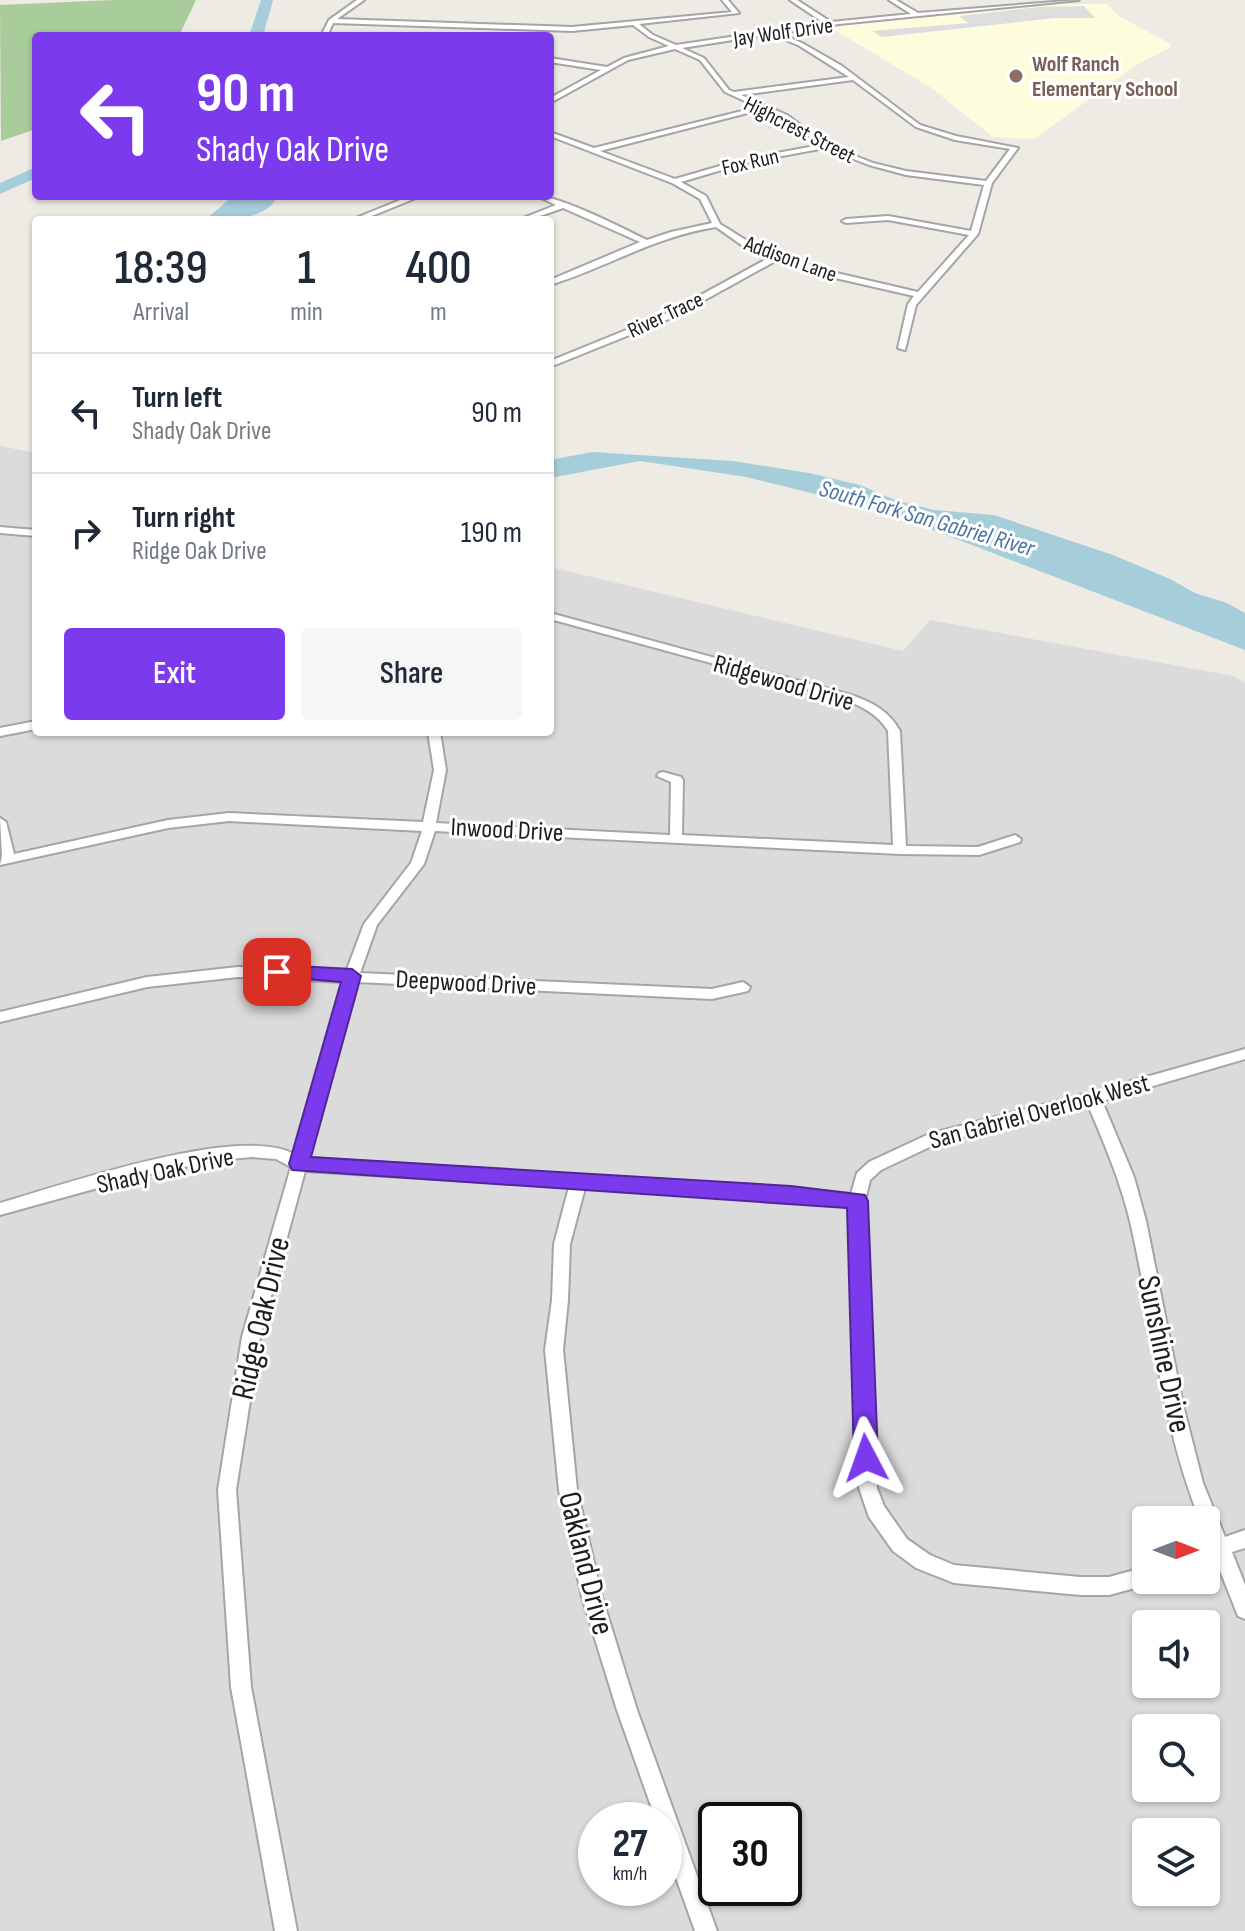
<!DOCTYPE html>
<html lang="en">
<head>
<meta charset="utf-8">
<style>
	body { margin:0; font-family:"Sofia Sans Condensed",sans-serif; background:#f6f6f7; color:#1f2937; height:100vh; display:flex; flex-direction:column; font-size:30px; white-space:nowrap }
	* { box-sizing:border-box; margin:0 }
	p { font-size:26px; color:#747a83 }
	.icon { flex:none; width:44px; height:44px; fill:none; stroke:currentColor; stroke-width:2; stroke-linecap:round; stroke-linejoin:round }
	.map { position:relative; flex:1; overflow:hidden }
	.drawer { position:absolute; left:32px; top:216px; width:522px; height:520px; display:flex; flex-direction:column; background:#fff; border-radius:8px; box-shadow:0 2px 6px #0004 }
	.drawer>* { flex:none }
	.guide { position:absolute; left:32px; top:32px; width:522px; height:168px; border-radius:8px; box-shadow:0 2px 6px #0004; background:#7c3aed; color:#fff; overflow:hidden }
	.needle { width:52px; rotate:90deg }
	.fabs { position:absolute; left:1132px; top:1506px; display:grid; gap:16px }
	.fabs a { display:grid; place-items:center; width:88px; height:88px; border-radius:8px; background:#fff; box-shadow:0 2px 6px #0004; font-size:40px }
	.speed { position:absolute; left:578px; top:1802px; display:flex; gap:16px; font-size:40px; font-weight:700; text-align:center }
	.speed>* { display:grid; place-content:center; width:104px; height:104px; border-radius:50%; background:#fff; box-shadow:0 2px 6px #0004; line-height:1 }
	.speed small { font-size:20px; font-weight:400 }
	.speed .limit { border:4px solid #111; border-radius:12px; background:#fff; color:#111 }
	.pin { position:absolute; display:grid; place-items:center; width:68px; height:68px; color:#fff; margin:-34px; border-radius:16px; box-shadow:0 4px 12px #0006 }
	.me { position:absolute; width:88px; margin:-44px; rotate:356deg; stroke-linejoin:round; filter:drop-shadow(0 0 6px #0008) }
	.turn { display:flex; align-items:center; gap:28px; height:168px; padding:0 32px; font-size:36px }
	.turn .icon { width:104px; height:104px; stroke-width:2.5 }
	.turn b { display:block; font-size:56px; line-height:68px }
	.eta { display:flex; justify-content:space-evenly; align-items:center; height:136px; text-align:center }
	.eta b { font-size:48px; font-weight:600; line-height:56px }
	.action { display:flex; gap:16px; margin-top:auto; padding:16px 32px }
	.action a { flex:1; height:92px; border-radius:8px; background:#7c3aed; color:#fff; font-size:32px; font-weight:600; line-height:92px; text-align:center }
	.action a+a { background:#f6f6f7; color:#1f2937 }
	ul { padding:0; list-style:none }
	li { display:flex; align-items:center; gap:24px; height:120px; padding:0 32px; border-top:2px solid #e0e1e3 }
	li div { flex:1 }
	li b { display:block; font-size:30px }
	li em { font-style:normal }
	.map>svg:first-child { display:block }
</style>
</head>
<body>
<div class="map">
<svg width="1245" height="1931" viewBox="0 0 1245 1931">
	<rect width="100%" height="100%" fill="#eeebe4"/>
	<path fill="#dcdbdb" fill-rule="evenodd" d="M0,446L36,453V732H550V567L903,651L930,620L1233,676L1245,683V1931H0ZM1146,1520H1206V1580H1146ZM1146,1624H1206V1684H1146ZM1146,1728H1206V1788H1146ZM596,1820H664V1888H596ZM716,1820H784V1888H716ZM1146,1832H1206V1892H1146Z"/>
	<polygon fill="#fdfdde" points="1061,4 1107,4 1120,17 1171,44 1170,48 1138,64 1034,139 993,137 930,87 830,27"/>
	<polygon fill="#a9cc9b" points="114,0 196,0 179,36 36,36 36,129 1,141 0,5"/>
	<polygon fill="#dedede" points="1084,6 1095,18 1056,18 882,37 872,31 968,23 959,16 1039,7"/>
	<g fill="#a6ceda">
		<path d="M233,196H271L275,201C261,220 227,220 205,220Z"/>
		<polygon points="592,452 733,461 809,473 860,485 895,500 934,510 994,515 1113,555 1170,579 1195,593 1210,607 1245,621 1245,650 881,510 746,477 640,461 550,478 550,460"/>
	</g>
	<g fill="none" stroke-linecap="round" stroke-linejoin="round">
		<g fill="#a6ceda" fill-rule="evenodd">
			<polygon points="261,0 273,0 263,36 249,36"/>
			<polygon points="36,167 36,178 0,194 0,183"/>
			<polygon points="1166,584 1227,603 1245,613 1245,632 1209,613 1157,596 1154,591 1157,586"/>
		</g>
		<g stroke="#a5a5a5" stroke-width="4">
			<g id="street">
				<path d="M357,0H364L337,19L572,27L732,12L722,0H728L739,13L639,24L653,35L676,45L824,23L790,0H797L831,22L911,14L889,0H896L918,13L1079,0L839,24L779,33L802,43L842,66L920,125L956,136L1018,148L992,183L978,234L916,305L905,350L898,348L908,304L914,296L822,275L779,259L674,317L550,367V361L668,313L772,256L743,246L716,227C653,237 608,267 550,285V280L640,242L563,208L529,220H518L556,205L537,196C560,196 622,228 647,240L671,232L712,223L700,199L672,183L550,136V132L594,148L758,107L725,92L700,60L675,49L628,60L550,103V98L601,70L550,62V58L607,67L624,58L669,46L649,37L633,25L572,31L333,23L327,36H321L329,20ZM771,34L798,45L849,77L734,92L729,90L704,58L682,48ZM853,80L916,127L955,140L1010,149L986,181L906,171L873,163L828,145L787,115L741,95ZM763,109L783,117L820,145L744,159L675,179L600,151ZM825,148L869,165L906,175L984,185L971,231L888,216L846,219L842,221L846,223L888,220L969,235L918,292L828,271L749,242L720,224L706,196L681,182L745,163Z"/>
				<polygon points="410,196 421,196 362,220 351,220"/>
				<polygon points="0,527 36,530 36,536 0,533"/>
				<path d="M550,613L851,695C872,702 889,711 900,731L906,846L978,847L1015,835L1021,839L1020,842L979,855L900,854L435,831L424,864L377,925L360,973L712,989L743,982L750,987L748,991L712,999L357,982L309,1158L791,1188L851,1194L857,1173L869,1162L929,1134L1093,1092L1245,1049V1059L1102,1101L1134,1177L1146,1221L1183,1405L1203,1483L1225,1537L1245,1530V1548L1232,1552L1245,1585V1619L1238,1616L1215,1558L1206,1561V1543L1208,1542L1206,1536V1520H1200C1161,1424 1153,1321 1130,1221C1120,1180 1104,1143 1088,1105L938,1143L881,1170L870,1180L865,1201L877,1488L884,1506L907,1539L930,1555L954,1565L1080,1577H1109L1146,1567V1580H1154L1146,1585L1109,1595H1080L954,1583L916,1568L893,1551L869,1517L859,1488L849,1207L791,1200L585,1188L570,1244L568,1300L563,1350L577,1490L602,1597L637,1710L717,1931H695L664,1844V1820H656L617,1710L582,1597L559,1490L545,1350L552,1300L554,1244L569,1187L305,1171L260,1337L236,1490L251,1687L297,1931H275L231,1687L218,1490L242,1337L291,1167L276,1159L252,1157L219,1160L141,1176L0,1215V1203C63,1185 238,1124 294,1154L343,982L238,977L147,987L0,1022V1012L147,977L238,967L346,972L364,924L411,863L422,831L229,821L168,828L0,865L2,856L0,818L6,822L14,854L168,820L229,813L423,822L434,770L428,732H440L446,770L436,823L670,835L671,782L657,776L659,773L663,772L681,777L683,780L682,835L893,845L888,731C878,714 861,706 843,699L550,619Z"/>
				<polygon points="36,721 36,729 0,736 0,728"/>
			</g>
		</g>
		<use href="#street" fill="#fff" fill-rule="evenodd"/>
	</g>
	<polygon fill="#7c3aed" stroke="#51269a" stroke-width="2" points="277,965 352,969 361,976 311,1157 791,1186 865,1195 868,1201 878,1458 874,1465 866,1468 858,1465 854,1458 847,1208 292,1170 289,1164 341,982 270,976 268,972"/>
	<circle fill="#8d6e63" stroke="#fff" stroke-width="3" cx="1016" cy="76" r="8"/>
	<g text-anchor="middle" stroke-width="6" stroke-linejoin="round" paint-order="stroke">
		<g font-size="22" fill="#1e1e1e" stroke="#fff">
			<text transform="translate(783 31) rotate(-8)" y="8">Jay Wolf Drive</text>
			<text transform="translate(800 129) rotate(27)" y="8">Highcrest Street</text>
			<text transform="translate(750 161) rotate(-13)" y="8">Fox Run</text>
			<text transform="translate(791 258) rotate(20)" y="8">Addison Lane</text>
			<text transform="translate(665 314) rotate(-25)" y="8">River Trace</text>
		</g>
		<g font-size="22" font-weight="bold" fill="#785e54" stroke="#fff" text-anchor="start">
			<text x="1032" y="71">Wolf Ranch<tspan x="1032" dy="25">Elementary School</tspan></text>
		</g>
		<g font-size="24" font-style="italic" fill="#4c76a1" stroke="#fff">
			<text transform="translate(927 518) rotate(16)" y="8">South Fork San Gabriel River</text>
		</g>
		<g font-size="26" fill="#1e1e1e" stroke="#fff">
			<text transform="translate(784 682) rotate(16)" y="9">Ridgewood Drive</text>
			<text transform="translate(507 829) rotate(3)" y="9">Inwood Drive</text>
			<text transform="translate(466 982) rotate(3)" y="9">Deepwood Drive</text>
			<text transform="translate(1039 1111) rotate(-15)" y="9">San Gabriel Overlook West</text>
			<text transform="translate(165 1170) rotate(-12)" y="9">Shady Oak Drive</text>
		</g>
		<g font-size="32" fill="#1e1e1e" stroke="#fff">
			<text transform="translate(260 1318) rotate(-77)" y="11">Ridge Oak Drive</text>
			<text transform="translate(1165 1354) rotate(78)" y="11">Sunshine Drive</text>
			<text transform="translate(587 1563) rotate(76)" y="11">Oakland Drive</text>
		</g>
	</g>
</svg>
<div class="fabs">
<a><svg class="needle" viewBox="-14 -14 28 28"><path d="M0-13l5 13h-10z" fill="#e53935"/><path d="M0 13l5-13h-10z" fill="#747a83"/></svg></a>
<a><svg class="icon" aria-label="sound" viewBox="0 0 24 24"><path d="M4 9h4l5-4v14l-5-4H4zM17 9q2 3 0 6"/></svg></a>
<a><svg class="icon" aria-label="search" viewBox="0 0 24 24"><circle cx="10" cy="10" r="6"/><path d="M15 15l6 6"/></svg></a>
<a><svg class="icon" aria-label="layers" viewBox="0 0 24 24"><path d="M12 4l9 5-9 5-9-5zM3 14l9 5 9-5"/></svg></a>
</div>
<div class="speed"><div>27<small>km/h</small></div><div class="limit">30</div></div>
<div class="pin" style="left:277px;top:972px;background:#d93025"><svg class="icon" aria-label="arrive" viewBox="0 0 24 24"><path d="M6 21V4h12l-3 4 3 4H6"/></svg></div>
<svg class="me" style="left:866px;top:1458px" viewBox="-20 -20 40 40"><path d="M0-17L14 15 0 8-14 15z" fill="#7c3aed" stroke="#fff" stroke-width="4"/></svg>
<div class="guide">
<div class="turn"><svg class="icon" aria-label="left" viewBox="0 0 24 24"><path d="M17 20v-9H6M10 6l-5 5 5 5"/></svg><div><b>90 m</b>Shady Oak Drive</div></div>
</div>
<section class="drawer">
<div class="eta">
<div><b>18:39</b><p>Arrival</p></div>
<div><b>1</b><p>min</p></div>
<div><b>400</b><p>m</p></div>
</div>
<ul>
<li><svg class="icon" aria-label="left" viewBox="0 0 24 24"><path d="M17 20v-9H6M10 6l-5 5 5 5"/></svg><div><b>Turn left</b><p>Shady Oak Drive</p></div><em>90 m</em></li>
<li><svg class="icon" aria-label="right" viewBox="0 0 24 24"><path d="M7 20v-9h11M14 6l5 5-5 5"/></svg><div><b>Turn right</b><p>Ridge Oak Drive</p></div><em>190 m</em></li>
</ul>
<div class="action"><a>Exit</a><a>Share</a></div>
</section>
</div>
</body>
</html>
